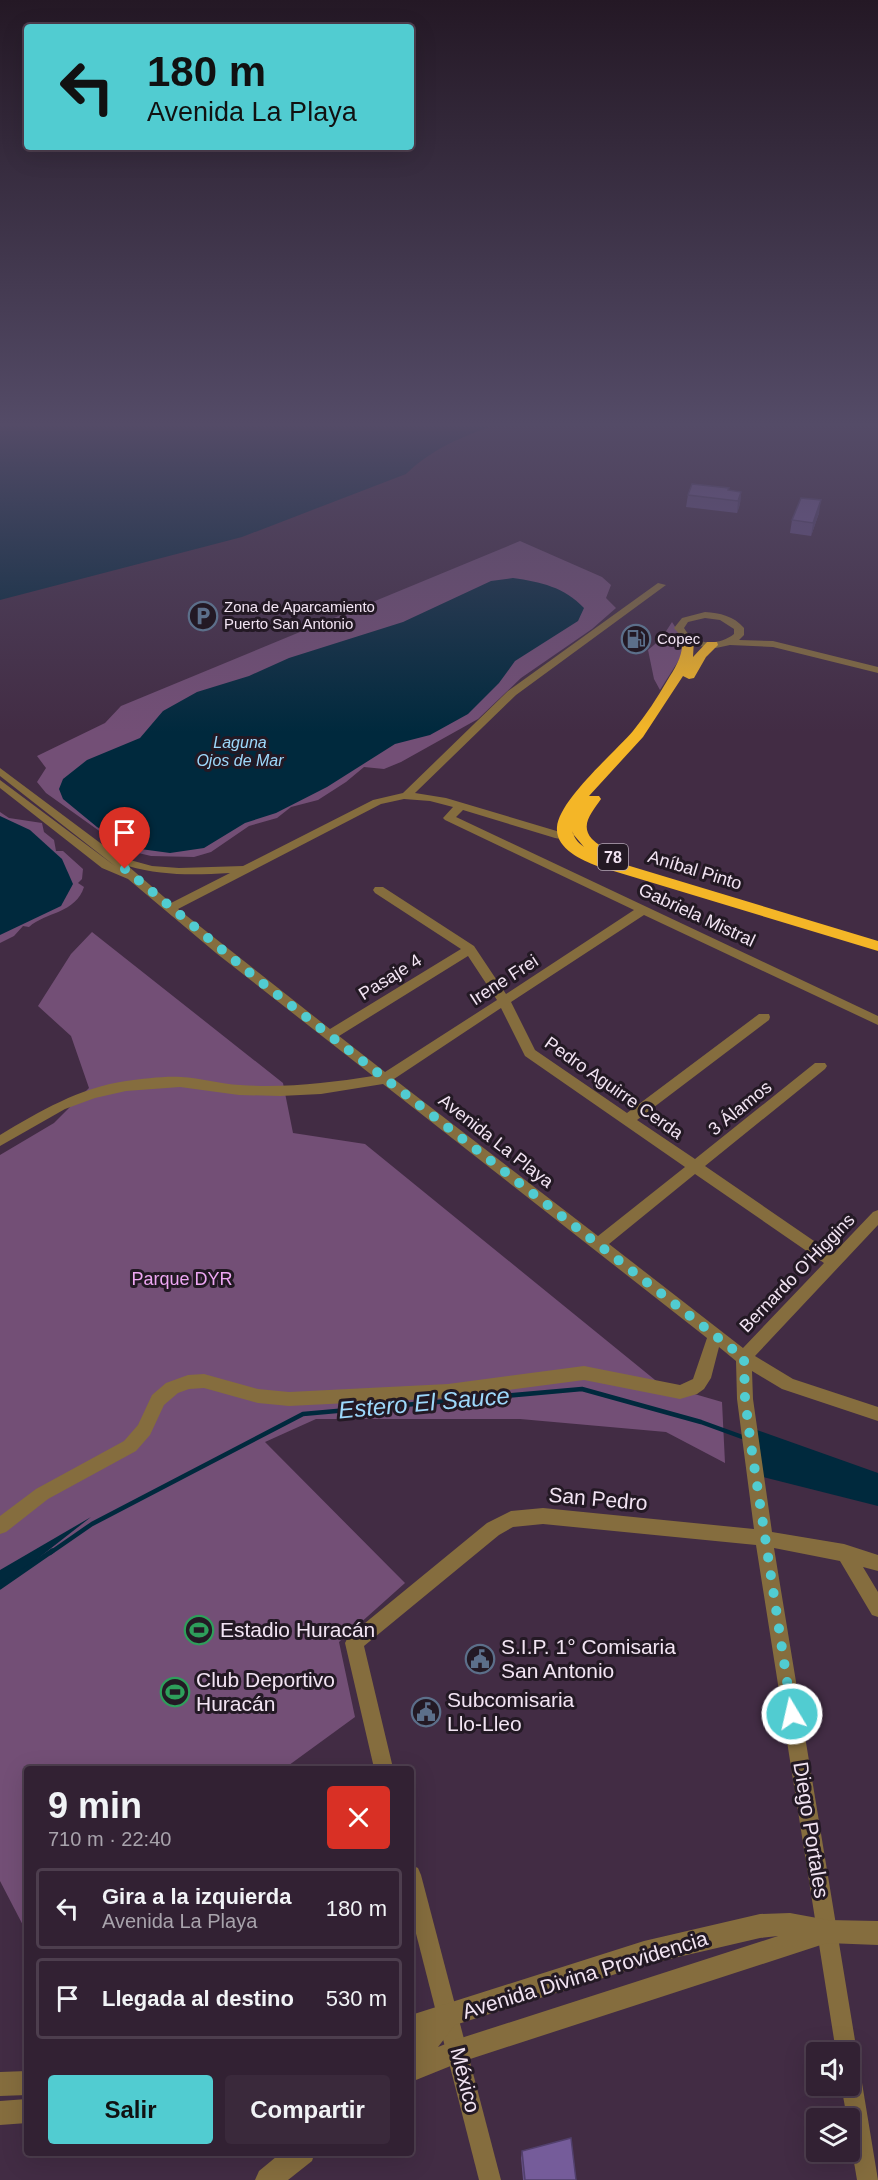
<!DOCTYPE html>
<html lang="es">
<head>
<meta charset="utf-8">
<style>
	body { margin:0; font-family:Arial,sans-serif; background:#3a293b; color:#f1f3f6; height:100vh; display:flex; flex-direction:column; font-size:22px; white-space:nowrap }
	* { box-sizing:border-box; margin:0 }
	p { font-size:20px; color:#a8a3ac }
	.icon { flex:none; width:33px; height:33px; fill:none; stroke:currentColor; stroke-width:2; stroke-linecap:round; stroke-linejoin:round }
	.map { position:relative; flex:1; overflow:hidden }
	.sheet { position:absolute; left:24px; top:1766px; width:390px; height:390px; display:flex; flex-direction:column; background:#322133; border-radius:6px; box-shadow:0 6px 24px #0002,0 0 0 2px #4d3e4e }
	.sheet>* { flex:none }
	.top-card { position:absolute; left:24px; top:24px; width:390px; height:126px; border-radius:6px; box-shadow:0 6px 24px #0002,0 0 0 2px #4d3e4e; background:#51ccd1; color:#111; overflow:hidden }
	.tools { position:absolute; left:806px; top:2042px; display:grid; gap:12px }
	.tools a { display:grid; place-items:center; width:54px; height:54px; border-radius:6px; background:#322133; box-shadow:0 6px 24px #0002,0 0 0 2px #4d3e4e; font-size:30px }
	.pin { position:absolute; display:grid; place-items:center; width:51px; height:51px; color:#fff; margin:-62px -26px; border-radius:50% 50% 50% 0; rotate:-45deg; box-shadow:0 0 6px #0007 }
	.pin .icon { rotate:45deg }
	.me { position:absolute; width:66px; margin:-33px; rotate:351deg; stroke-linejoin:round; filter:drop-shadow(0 0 4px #0008) }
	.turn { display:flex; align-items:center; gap:21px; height:126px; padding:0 24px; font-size:27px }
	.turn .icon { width:78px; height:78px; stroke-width:2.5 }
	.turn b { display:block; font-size:42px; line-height:51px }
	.round { display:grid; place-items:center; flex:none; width:63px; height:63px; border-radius:6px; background:#3a293b }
	.head { display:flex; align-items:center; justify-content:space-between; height:102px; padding:0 24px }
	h1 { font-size:36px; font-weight:600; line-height:45px }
	.cta { display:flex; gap:12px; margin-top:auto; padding:12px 24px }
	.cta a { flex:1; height:69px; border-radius:6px; background:#51ccd1; color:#111; font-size:24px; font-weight:600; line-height:69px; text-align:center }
	.cta a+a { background:#3a293b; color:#f1f3f6 }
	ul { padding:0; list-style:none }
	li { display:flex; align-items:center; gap:18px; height:81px; margin:0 12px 9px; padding:0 12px; border:3px solid #4d3e4e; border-radius:6px }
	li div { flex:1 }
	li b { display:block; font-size:22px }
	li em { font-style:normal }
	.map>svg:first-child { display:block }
</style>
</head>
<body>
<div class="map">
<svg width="878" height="2180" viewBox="0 0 878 2180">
	<rect width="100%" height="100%" fill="#422c44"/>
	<g fill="#734f76">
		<polygon points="520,541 602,577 611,585 606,598 616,608 592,629 521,678 478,719 401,762 384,769 364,767 346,782 318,800 291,807 277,818 249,826 211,852 194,857 151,856 126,850 46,793 37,782 46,768 37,756 105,723 121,706"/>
		<polygon points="672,622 683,639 684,652 660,690 654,679 648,650 661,639"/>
		<path d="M0,812L9,818L42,823L44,832L54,840L56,851H63L83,869L82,879L78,883L84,887C76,913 46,912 29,927L23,926L14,936L0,943Z"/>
		<polygon points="92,932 283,1083 293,1133 365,1144 660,1384 722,1402 725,1463 666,1432 520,1419 316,1419 265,1442 405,1583 339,1642 355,1717 285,1768 27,1768 27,1933 0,1881 0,1155 54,1123 89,1088 71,1036 38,1006 71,954"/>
	</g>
	<g fill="#00293d">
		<path d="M0,427H489C457,439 431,450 406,474L242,537L0,600Z"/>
		<path d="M513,578C541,582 564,587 584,608L578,621L515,661L499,683L468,714L430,735L395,744L327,787L276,813L245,823L204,848L170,853L133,848L97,827L63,799L59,789L63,779L87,760L140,738L163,711L197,692L249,676L289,658L403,622L491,581Z"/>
		<polygon points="0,816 30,830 62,859 73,884 61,906 0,935"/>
		<polygon points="743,1425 878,1473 878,1506 751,1474"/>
		<polygon points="91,1517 0,1588 0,1570"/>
	</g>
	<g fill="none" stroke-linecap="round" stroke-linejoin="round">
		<polyline stroke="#00293d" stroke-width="4.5" points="50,1553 92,1524 303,1414 582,1389 701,1422 745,1438"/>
		<polyline stroke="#00293d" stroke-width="5" points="0,1587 52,1551"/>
		<g fill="#856d3e" fill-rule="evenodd">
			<path d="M658,583L666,585L516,695L415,793L446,798L570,835L572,837L566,840L555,838L463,810L456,817L878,1016V1025L644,915L511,1002L535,1050L627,1113L759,1014H769L770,1017L769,1020L637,1120L695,1159L815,1063H825L827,1066L825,1069L705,1166L833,1254L873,1212L878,1210V1225L755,1356L793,1379L878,1407V1421L782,1389L752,1371L753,1399L772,1532L844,1544L878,1555V1571L863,1567L878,1592V1617L872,1615L840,1561L774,1548L878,2180H857L849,2133V2118H847L841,2085H849V2052H836L756,1545L543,1524L513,1527L499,1535L364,1646L393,1768H374L345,1643L348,1637L487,1523L511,1511L543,1508L754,1529L737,1399L736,1361L719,1347L711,1378L704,1389L697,1394L680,1399L584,1380L448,1398L289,1406L258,1403L204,1388L189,1389L178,1393L164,1405L150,1435L136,1451L48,1499L6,1532L0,1534V1516L36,1489L124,1441L138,1425L152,1395L166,1383L188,1375L204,1374L258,1389L289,1392L448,1384L584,1366L680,1385L693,1379L707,1338L383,1084L321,1094L280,1096L239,1095L180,1087L126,1091L95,1098L65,1109L0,1146V1135C40,1111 79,1088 126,1081C143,1079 164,1076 181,1077C201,1078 220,1084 240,1085C285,1088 329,1083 373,1076L216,953L128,879L102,868L0,788V780L115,866L0,776V768L119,857L152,866L179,868L243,866L373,800L403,793L508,691ZM404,799L430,801L453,807L443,818L445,820L634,910L506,994L474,946L383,887H375L373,890L375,893L461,949L330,1029L178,909L381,804ZM128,866C163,876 194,875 230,873L171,903ZM468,956L497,1000L385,1072L339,1036ZM501,1008L525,1056L685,1167L598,1236L394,1079ZM695,1174L824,1263L743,1348L609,1244Z"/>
			<path d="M705,612C720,613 734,616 744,628V635L739,640L773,641L878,667V673L773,647L730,645L716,648L698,646L686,642L674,628L682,618ZM705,618L720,620L734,629V634C719,646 694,646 684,628L688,622Z"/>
			<polygon points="411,1865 418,1868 421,1875 501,2180 479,2180 411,1914"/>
		</g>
		<g fill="#856d3e" fill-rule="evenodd">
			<path d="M790,1913L828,1920L878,1921V1945L827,1943L458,2063L411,2082V2043L415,2038L411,2039V2015L644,1941L760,1914ZM778,1936L458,2039L438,2047L455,2025L644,1965L760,1938Z"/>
			<polygon points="27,2071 27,2095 0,2096 0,2072"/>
			<polygon points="27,2099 27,2123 0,2125 0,2101"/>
			<polygon points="282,2152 315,2152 312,2161 288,2180 255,2180 259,2171"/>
		</g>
		<path fill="#f4b627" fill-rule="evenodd" d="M688,635L694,639L693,657L707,642H717L718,645L706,657L694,678L689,679L683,676L643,737L589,796H599L601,799C593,811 579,825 592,839C597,844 603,847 608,852L600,857L878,941V951L597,866C581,860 555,848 557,827C559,800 615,752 633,731C646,715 657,698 667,681C675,668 684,655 682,639ZM572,828L573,834L584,847C577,842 573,837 572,828Z"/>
	</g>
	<g fill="#654f84">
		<polygon points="729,490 741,492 740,504 737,513 686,507 688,495"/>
		<polygon points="819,513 811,536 790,533 792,520"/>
		<polygon points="522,2151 576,2180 523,2180 521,2158"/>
	</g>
	<g fill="#52406c">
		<polygon points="741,492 740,504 737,513 738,501"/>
		<polygon points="821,500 819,513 811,536 813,523"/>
	</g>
	<g fill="#755c9a" stroke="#52406c" stroke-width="1.5">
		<polygon points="692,484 729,488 728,490 741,492 738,501 688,495"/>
		<polygon points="801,498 821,500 813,523 792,520"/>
		<polygon points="571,2138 576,2180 525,2180 522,2151"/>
	</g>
	<linearGradient id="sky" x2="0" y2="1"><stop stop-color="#241825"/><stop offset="0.58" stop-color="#544b67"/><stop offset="1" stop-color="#544b67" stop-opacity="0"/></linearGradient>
	<rect width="878" height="732" fill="url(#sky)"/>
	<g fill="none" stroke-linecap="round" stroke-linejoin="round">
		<polyline stroke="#51ccd1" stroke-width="10" stroke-dasharray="0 18" points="125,869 256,978 744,1358 745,1399 751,1445 792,1714"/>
	</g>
	<defs>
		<g id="parking-ring" transform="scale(1.5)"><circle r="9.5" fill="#231924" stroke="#5c6f8a" stroke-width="1.5"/><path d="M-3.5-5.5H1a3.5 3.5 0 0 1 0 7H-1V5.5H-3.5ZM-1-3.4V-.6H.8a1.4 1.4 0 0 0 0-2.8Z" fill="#5c6f8a"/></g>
		<g id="fuel-ring" transform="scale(1.5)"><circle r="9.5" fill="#231924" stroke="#5c6f8a" stroke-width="1.5"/><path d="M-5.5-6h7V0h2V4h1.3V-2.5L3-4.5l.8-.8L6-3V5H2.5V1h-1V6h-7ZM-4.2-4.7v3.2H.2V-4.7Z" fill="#5c6f8a"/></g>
		<g id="stadium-ring" transform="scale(1.5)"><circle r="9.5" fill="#231924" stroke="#2e9e5b" stroke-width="1.5"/><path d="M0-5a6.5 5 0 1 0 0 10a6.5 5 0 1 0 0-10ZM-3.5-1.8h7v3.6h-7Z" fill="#2e9e5b"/></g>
		<g id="civic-ring" transform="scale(1.5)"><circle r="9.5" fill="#231924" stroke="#5c6f8a" stroke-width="1.5"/><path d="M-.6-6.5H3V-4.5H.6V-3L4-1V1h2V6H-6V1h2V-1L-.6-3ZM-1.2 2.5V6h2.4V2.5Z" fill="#5c6f8a"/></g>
	</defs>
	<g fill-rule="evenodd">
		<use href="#parking-ring" x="203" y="616"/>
		<use href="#fuel-ring" x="636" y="639"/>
		<use href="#stadium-ring" x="199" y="1630"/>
		<use href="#civic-ring" x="480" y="1659"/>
		<use href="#stadium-ring" x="175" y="1692"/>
		<use href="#civic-ring" x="426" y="1712"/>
	</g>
	<g text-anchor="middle" stroke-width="6" stroke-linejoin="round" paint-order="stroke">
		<g font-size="15" fill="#f2e4f3" stroke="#231924" text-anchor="start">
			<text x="224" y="612">Zona de Aparcamiento<tspan x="224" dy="17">Puerto San Antonio</tspan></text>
			<text x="657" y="644">Copec</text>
		</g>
		<g font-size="16" font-style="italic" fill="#9dd8fb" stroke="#231924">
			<text x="240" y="748">Laguna<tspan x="240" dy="18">Ojos de Mar</tspan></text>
		</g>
		<rect fill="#231924" stroke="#b4a7b5" stroke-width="1.5" x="598" y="844" width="30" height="26" rx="4.5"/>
		<g font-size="16" font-weight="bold" fill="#f2e4f3">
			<text x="613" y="863">78</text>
		</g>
		<g font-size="18" fill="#f2e4f3" stroke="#231924">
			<text transform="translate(695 870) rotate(17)" y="6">Aníbal Pinto</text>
			<text transform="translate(697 915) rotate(25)" y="6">Gabriela Mistral</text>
			<text transform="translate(390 977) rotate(-32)" y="6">Pasaje 4</text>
			<text transform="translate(504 980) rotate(-33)" y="6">Irene Frei</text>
			<text transform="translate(614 1088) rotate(35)" y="6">Pedro Aguirre Cerda</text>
			<text transform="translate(740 1108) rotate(-39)" y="6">3 Álamos</text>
			<text transform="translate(496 1141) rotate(38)" y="6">Avenida La Playa</text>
			<text transform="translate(797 1273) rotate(-46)" y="6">Bernardo O'Higgins</text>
		</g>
		<g font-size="18" fill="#eea7f3" stroke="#231924">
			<text x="182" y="1285">Parque DYR</text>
		</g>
		<g font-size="21" fill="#f2e4f3" stroke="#231924">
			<text transform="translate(598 1499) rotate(5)" y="7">San Pedro</text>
			<text transform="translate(811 1830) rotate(81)" y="7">Diego Portales</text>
			<text transform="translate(585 1975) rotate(-17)" y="7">Avenida Divina Providencia</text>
			<text transform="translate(465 2080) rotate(76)" y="7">México</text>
		</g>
		<g font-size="21" fill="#f2e4f3" stroke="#231924" text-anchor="start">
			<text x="220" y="1637">Estadio Huracán</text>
			<text x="501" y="1654">S.I.P. 1° Comisaria<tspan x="501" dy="24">San Antonio</tspan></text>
			<text x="196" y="1687">Club Deportivo<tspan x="196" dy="24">Huracán</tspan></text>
			<text x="447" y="1707">Subcomisaria<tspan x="447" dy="24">Llo-Lleo</tspan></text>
		</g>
		<g font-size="24" font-style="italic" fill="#9dd8fb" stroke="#231924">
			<text transform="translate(424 1403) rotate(-5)" y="8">Estero El Sauce</text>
		</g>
	</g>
</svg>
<div class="tools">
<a><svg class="icon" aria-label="sound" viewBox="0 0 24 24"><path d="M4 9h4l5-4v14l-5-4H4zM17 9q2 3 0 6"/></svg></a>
<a><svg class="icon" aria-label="layers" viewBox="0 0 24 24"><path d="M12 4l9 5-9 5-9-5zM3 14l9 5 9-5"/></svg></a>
</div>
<div class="pin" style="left:125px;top:869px;background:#d93025"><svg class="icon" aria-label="arrive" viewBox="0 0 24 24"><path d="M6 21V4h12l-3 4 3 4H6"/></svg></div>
<svg class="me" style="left:792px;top:1714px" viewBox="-20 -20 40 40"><circle r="17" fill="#51ccd1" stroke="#fff" stroke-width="3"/><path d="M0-11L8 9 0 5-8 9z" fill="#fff"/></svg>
<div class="top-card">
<div class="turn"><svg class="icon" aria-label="left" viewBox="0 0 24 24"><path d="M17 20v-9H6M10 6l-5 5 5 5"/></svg><div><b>180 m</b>Avenida La Playa</div></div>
</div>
<section class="sheet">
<div class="head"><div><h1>9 min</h1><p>710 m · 22:40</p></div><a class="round" style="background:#d93025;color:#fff"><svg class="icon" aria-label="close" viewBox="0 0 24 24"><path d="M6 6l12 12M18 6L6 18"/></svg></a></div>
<ul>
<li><svg class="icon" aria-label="left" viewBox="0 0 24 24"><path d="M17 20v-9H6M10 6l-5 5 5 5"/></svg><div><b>Gira a la izquierda</b><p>Avenida La Playa</p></div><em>180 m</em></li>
<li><svg class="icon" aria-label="arrive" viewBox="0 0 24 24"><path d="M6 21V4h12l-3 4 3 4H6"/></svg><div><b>Llegada al destino</b></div><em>530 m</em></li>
</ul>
<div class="cta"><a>Salir</a><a>Compartir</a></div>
</section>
</div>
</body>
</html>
